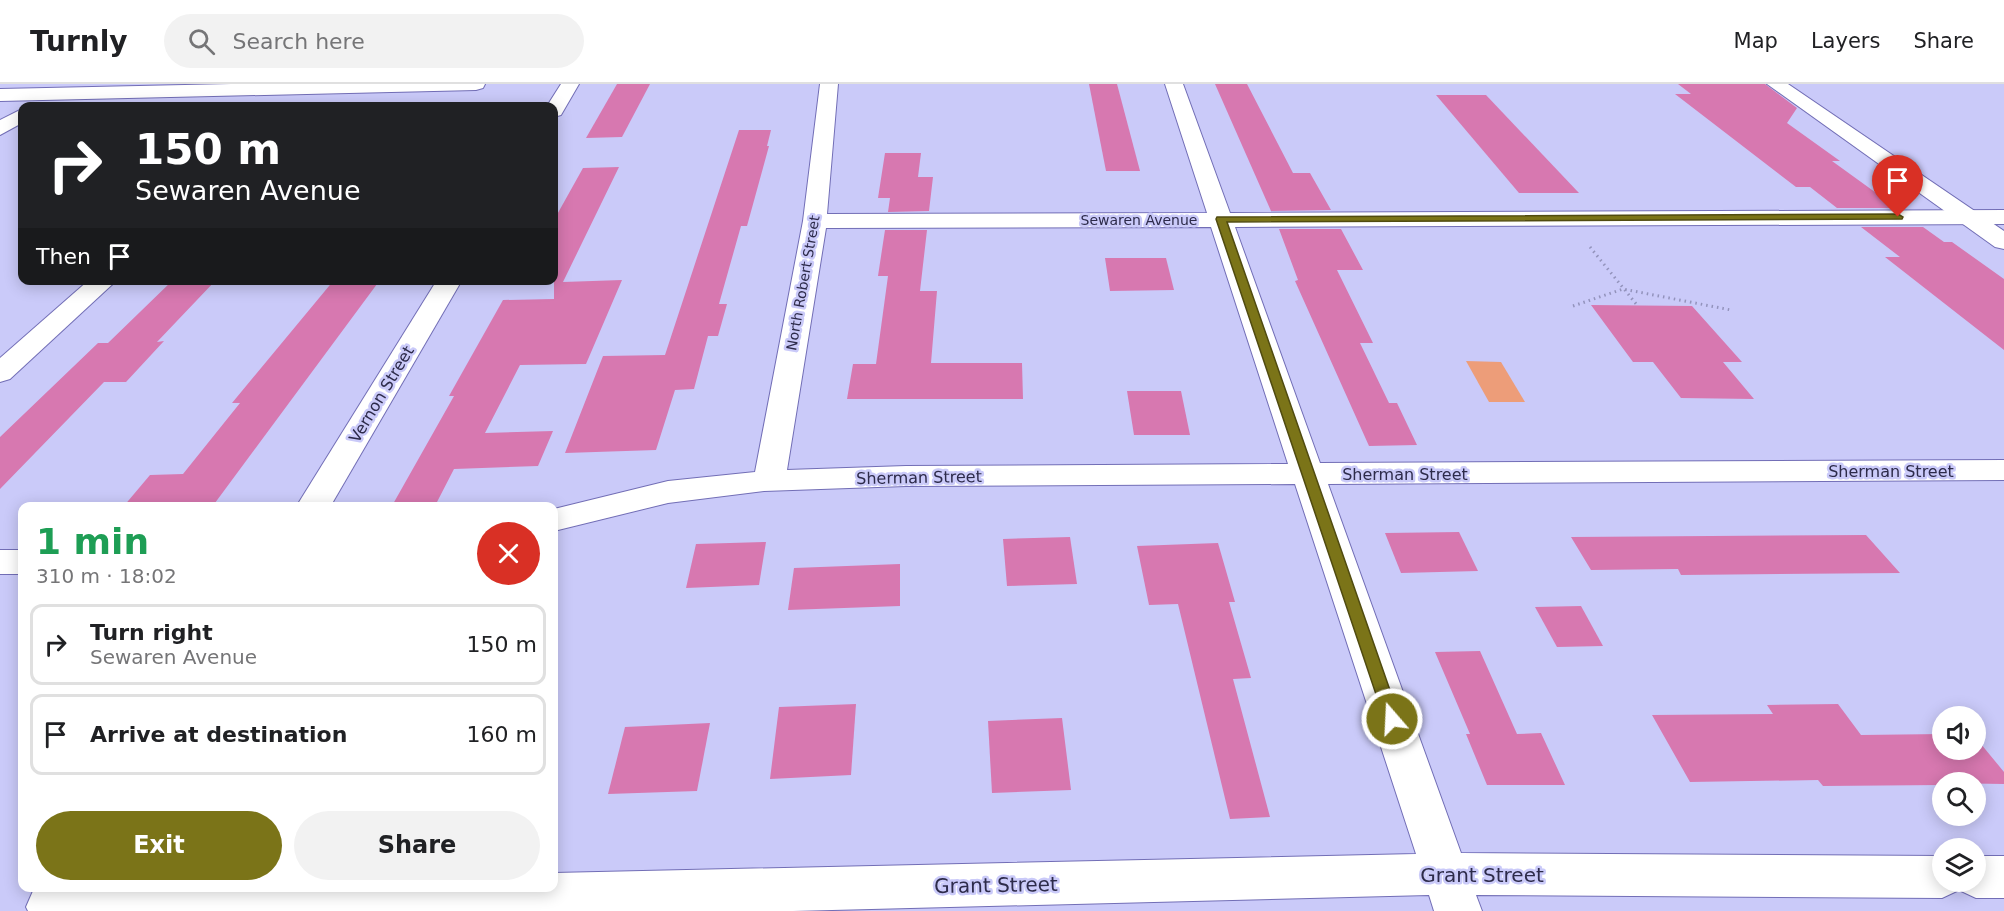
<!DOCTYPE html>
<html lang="en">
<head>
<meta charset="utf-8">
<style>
	body { margin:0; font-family:"DejaVu Sans",sans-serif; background:#f2f2f2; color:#202124; height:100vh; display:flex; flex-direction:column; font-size:22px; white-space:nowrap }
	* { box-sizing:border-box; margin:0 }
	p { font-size:20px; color:#757577 }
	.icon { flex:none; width:33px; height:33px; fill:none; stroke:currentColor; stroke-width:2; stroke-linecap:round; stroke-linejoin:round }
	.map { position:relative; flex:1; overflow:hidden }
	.drawer { position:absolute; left:18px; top:418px; width:540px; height:390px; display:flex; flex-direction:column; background:#fff; border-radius:12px; box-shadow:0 3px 15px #0003 }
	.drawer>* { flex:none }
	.top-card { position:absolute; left:18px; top:18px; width:540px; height:183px; border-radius:12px; box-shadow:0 3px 15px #0003; background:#202124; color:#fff; overflow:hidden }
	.tools { position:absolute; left:1932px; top:622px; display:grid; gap:12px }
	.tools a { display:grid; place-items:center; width:54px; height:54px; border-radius:50%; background:#fff; box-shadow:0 3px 15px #0003; font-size:30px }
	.pin { position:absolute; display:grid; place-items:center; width:51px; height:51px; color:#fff; margin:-62px -26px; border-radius:50% 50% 50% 0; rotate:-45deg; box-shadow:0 0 6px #0007 }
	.pin .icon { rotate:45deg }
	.me { position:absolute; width:66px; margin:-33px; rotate:341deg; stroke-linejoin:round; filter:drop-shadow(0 0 4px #0008) }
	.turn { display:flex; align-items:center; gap:21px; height:126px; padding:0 18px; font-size:27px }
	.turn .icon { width:78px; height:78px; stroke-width:2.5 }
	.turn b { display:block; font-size:42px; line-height:51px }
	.then { display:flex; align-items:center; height:57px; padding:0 18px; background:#0003; gap:12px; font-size:22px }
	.round { display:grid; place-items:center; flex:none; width:63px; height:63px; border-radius:32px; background:#f2f2f2 }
	.headline { display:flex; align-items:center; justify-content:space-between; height:102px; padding:0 18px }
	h1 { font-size:36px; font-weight:600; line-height:45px; color:#1e9e55 }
	.button { display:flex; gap:12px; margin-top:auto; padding:12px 18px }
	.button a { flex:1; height:69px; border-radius:36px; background:#7b7418; color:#fff; font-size:24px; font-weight:600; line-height:69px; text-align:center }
	.button a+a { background:#f2f2f2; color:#202124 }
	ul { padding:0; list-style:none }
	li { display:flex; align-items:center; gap:18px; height:81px; margin:0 12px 9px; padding:0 6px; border:3px solid #e0e0e0; border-radius:12px }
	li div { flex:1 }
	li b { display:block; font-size:22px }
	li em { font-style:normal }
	header { display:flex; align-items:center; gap:36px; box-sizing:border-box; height:84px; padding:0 30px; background:#fff; border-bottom:2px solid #e0e0e0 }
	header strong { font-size:28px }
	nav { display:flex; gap:33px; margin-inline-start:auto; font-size:21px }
	.search { width:420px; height:54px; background:#f2f2f2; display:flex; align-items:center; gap:15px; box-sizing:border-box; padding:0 21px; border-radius:33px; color:#757577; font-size:22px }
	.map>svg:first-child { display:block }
</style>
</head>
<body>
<header>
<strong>Turnly</strong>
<div class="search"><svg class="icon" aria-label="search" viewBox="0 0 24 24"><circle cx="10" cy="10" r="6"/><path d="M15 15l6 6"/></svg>Search here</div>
<nav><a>Map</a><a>Layers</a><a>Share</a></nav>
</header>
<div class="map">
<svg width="2004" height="827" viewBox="0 0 2004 827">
	<rect width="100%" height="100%" fill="#cacaf9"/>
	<polygon fill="#ed9d79" points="1466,277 1501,278 1525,318 1489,318"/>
	<g fill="#d778b0">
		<polygon points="617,0 650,0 622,53 586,54"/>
		<polygon points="1089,0 1117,0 1140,87 1106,87"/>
		<polygon points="1215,0 1247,0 1293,89 1310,89 1331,126 1271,127"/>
		<polygon points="1678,0 1765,0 1797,24 1787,39 1840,77 1832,77 1897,124 1837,124 1810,103 1796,103 1675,10 1691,10"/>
		<polygon points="1436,11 1486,11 1579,109 1519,109"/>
		<polygon points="739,46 771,46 767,62 769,62 747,142 741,142 719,220 727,220 718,252 708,252 694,305 675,306 656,366 565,369 603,272 665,271"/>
		<polygon points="885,69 921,69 918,93 933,93 929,127 888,128 890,114 878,114"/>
		<polygon points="619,83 563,198 622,196 586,280 520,281 485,349 553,347 538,382 454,385 437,418 393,420 454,312 449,312 503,216 554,215 554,136 583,84"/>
		<polygon points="1861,143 1923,143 1944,158 1952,158 2004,195 2004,266 1885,173 1900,173"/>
		<polygon points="1279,145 1341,145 1363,186 1337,186 1373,259 1360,259 1389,319 1397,319 1417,361 1369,362 1295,197 1298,196"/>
		<polygon points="885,146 927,146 920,207 937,207 931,279 1022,279 1023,315 847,315 853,280 876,280 888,192 878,192"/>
		<polygon points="1105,174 1166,174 1174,206 1110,207"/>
		<polygon points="173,196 216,196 157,258 164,257 126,298 104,298 0,405 0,353 98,259 108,259"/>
		<polygon points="334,196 380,196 212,423 123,423 150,391 183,390 240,319 232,319"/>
		<polygon points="1591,221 1692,222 1742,278 1723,278 1754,315 1681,314 1653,278 1633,278"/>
		<polygon points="1127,307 1181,307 1190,351 1134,351"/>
		<polygon points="1459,448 1478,487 1401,489 1385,449"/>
		<polygon points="1866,451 1900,489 1681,491 1678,485 1591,486 1571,453"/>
		<polygon points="1070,453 1077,500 1007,502 1003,455"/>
		<polygon points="766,458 759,501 686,504 696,460"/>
		<polygon points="1218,459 1235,518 1229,518 1251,594 1233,595 1270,733 1230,735 1178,520 1149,521 1137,462"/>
		<polygon points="900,480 900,522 788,526 794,484"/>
		<polygon points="1581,522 1603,562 1557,563 1535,523"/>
		<polygon points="1480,567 1517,650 1541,649 1565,701 1487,701 1466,650 1470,650 1435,568"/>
		<polygon points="856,620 851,691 770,695 779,623"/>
		<polygon points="1838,620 1861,651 1942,650 1942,666 1976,666 1976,654 2004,688 2004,700 1942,699 1942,701 1823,702 1818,696 1690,698 1652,631 1773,630 1767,621"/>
		<polygon points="1062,634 1071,706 992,709 988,637"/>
		<polygon points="710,639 697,707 608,710 625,643"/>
	</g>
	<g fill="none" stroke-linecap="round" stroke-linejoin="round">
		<g stroke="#726eb6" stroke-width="2">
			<g id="minor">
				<polygon points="231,0 485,0 483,4 476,6 0,17 0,5"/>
				<polygon points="561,0 579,0 561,31 554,33 554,22 547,22"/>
				<path d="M820,0H838L827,130L1207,129L1165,0H1183L1230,129L2004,126V140L1235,143L1320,379L2004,376V396L1328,400L1461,769L1942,772V798H1976V772H2004V814H1976L1959,806L1942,814L1476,811L1482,827H1434L1429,811L793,827H28L26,823L33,807L42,804H554V789L1416,770L1295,400L906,402L764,407L668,419L554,447V425L668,397L755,388L803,137ZM1211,143L1288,380L906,382L787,386L826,144Z"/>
				<polygon points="22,25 22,39 0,51 0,36"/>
				<polygon points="89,196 117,196 10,295 0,298 0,274"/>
				<polygon points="437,196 462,196 330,423 296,423"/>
				<rect x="0" y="466" width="22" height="24"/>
			</g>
		</g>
		<g stroke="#726eb6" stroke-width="2">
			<polygon id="tertiary" points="1767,0 1788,0 2004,147 2004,165 1995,163"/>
		</g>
		<g stroke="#9393bc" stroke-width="3" stroke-dasharray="1.5 4" stroke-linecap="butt">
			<polyline points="1590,163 1637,221"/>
			<polyline points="1573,222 1623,205 1731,226"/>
		</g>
		<use href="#minor" fill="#fff" fill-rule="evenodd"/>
		<use href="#tertiary" fill="#fff" fill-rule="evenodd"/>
	</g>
	<polygon fill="#7b7418" stroke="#504b10" stroke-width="1.5" points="1898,130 1903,133 1902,135 1227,138 1400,635 1398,640 1392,642 1386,640 1216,135 1217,133"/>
	<g text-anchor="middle" stroke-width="5" stroke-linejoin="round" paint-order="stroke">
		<g font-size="14" fill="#2d2b4a" stroke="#cacaf9">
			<text x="1139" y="141">Sewaren Avenue</text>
			<text transform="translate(803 199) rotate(-80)" y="5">North Robert Street</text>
		</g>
		<g font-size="16" fill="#2d2b4a" stroke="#cacaf9">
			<text transform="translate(381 310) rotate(-59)" y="6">Vernon Street</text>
			<text x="1891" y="393">Sherman Street</text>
			<text x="1405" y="396">Sherman Street</text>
			<text transform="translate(919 393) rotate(-1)" y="6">Sherman Street</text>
		</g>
		<g font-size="20" fill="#2d2b4a" stroke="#cacaf9">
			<text x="1482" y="798">Grant Street</text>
			<text transform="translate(996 801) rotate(-1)" y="7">Grant Street</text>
		</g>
	</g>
</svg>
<div class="tools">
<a><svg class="icon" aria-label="sound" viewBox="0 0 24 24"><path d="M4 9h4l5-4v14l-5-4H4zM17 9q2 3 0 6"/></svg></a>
<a><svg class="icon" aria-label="search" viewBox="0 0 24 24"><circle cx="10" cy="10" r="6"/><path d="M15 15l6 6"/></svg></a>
<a><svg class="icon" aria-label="layers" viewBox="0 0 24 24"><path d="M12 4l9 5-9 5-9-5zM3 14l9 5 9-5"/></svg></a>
</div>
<div class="pin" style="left:1898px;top:133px;background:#d93025"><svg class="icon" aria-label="arrive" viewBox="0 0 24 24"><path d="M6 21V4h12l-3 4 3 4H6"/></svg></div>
<svg class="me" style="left:1392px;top:635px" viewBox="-20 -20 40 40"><circle r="17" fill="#7b7418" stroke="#fff" stroke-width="3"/><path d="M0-11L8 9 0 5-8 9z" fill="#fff"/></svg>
<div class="top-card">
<div class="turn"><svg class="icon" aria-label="right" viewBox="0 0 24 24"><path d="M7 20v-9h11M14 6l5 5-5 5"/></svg><div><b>150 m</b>Sewaren Avenue</div></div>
<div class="then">Then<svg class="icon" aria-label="arrive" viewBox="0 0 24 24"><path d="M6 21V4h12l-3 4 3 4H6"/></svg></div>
</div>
<section class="drawer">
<div class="headline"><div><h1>1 min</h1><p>310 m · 18:02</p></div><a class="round" style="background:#d93025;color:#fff"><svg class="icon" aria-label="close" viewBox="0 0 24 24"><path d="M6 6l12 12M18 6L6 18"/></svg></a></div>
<ul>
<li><svg class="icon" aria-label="right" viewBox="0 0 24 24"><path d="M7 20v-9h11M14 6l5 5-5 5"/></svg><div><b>Turn right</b><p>Sewaren Avenue</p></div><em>150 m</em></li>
<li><svg class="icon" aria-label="arrive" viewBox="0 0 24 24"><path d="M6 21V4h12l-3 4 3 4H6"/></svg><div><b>Arrive at destination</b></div><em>160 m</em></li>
</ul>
<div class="button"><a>Exit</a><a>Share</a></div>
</section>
</div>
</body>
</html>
